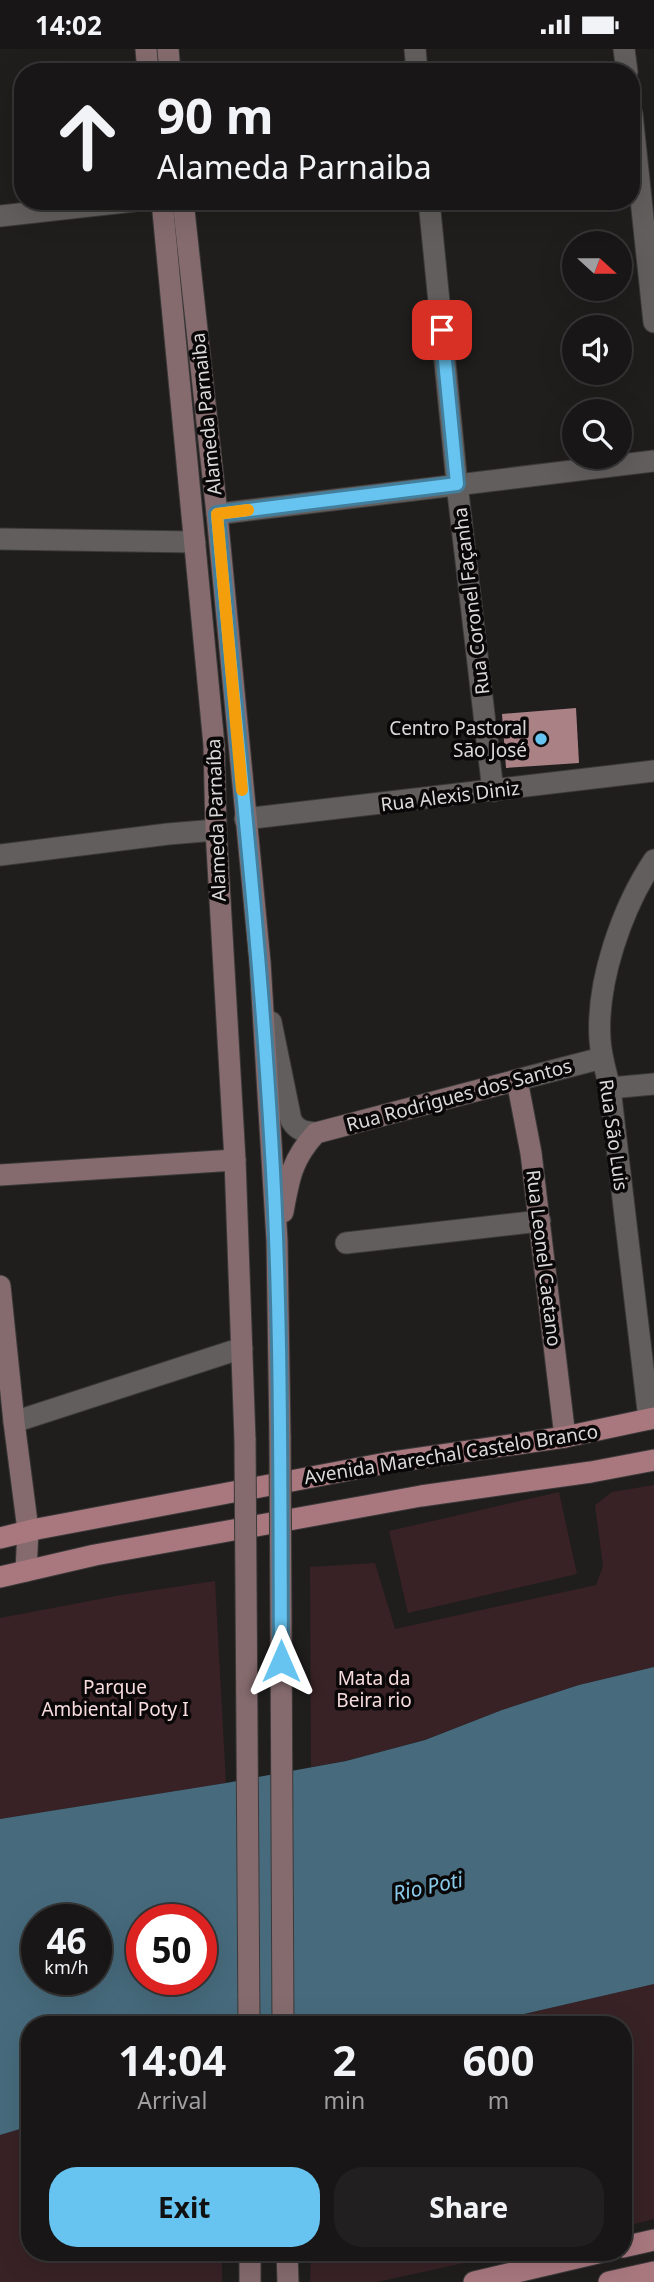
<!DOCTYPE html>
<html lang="en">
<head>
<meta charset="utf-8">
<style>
	body { margin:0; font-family:"Noto Sans",sans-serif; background:#211f1f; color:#f1f3f6; height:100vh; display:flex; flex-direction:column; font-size:26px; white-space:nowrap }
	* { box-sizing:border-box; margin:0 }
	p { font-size:23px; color:#9f9fa1 }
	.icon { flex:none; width:38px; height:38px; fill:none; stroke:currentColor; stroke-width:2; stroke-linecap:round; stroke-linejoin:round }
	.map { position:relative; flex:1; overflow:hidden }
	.sheet { position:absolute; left:21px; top:1967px; width:611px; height:245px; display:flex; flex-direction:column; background:#181616; border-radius:28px; box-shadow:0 7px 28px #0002,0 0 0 2px #363535 }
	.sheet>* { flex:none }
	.banner { position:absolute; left:14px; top:14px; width:626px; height:147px; border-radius:28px; box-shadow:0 7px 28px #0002,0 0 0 2px #363535; background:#181616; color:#f1f3f6; overflow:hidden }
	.needle { width:46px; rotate:111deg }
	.buttons { position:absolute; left:562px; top:182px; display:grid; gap:14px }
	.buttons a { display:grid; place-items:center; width:70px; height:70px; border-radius:50%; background:#181616; box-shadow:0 7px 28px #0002,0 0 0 2px #363535; font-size:35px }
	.speed { position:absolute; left:21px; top:1855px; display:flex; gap:14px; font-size:35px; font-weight:700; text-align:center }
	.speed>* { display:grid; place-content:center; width:91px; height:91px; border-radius:50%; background:#181616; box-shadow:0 7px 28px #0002,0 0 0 2px #363535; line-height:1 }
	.speed small { font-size:18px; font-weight:400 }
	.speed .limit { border:10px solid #d22; background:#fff; color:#111 }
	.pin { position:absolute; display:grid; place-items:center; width:60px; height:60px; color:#fff; margin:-30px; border-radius:14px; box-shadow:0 4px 10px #0006 }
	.me { position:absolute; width:77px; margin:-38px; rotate:0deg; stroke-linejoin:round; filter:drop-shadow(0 0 5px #0008) }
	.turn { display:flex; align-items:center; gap:24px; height:147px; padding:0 28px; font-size:32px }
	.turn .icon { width:91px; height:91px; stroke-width:2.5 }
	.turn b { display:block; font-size:49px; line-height:60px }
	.eta { display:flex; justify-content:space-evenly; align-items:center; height:119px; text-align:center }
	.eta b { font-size:42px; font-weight:700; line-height:49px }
	.button { display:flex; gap:14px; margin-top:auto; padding:14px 28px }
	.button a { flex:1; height:80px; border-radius:28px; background:#67c4f0; color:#111; font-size:28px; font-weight:700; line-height:80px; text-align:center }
	.button a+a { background:#211f1f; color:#f1f3f6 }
	.status { display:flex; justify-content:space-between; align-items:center; height:49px; padding:0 35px; background:#181616; direction:ltr }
	.status svg { height:19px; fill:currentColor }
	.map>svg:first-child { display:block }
</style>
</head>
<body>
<div class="status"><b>14:02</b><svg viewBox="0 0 49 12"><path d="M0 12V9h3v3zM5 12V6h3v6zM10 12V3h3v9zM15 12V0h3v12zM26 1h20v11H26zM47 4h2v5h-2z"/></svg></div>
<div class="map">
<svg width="654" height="2233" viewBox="0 0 654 2233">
	<rect width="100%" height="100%" fill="#201d1d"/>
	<g fill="#382225">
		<polygon points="654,1436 654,1618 579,1636 502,1661 424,1691 345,1712 311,1718 310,1518 375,1514 395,1580 596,1536 603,1517 595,1456 612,1443"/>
		<polygon points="559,1443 577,1525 408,1564 389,1482"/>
		<polygon points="215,1532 226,1734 0,1770 0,1569 121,1546"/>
		<polygon points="654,1935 654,2170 623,2178 623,1976 491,1976 511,1968"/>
		<polygon points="30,2077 30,2203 222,2203 222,2233 0,2233 0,2086"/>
		<polygon points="311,2203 514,2203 377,2233 310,2233"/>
	</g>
	<path fill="#476b7d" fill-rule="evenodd" d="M654,1618V1935L511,1968L491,1976H30V2077L0,2086V1770L226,1734L346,1712L425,1691L502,1661L579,1636ZM37,1871H96V1930H37ZM142,1871H201V1930H142Z"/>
	<polygon fill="#aa8286" points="576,659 579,714 506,719 502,665"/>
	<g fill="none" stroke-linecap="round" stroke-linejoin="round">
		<g stroke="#3b3939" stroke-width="23">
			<g id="street">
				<polyline points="415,0 417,23"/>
				<polyline points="624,0 627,23"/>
				<polyline points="632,65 654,273"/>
				<polyline points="429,152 457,435 493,742"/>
				<polyline points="0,167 134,152"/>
				<polyline points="217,465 654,412"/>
				<polyline points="0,490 195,493"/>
				<polyline points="245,770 654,722"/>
				<polyline points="0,806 168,785 216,781"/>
				<path d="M271,973L291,1071C297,1082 305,1083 316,1084"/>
				<polyline points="517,1031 602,1009"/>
				<polyline points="610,1039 654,1035"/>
				<polyline points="346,1194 540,1172"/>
				<path d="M649,1370L610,1039C606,1023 601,1008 600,991C596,933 622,859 654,811"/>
				<polyline points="14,1373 242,1299"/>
			</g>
		</g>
		<g stroke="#3b3939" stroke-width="23">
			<g id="secondary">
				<polyline points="146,0 148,23"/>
				<polyline points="168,0 170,23"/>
				<polyline points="162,152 214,696 216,781 235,1111 245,1391"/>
				<polyline points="183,152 217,465 260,913 277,1192 280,1388"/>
				<polyline points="0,1126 235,1111"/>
				<path d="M283,1163C289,1129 292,1110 316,1084L517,1031L531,1104L565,1388"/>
				<polyline points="0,1237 14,1373 28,1481 26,1522"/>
				<polyline points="250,2203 250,2233"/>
				<polyline points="287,2203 288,2233"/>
			</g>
		</g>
		<g stroke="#3b3939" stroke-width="23">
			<g id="primary">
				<polyline points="0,1489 37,1480 386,1414 565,1388 654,1369"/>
				<polyline points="0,1528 95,1506 421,1447 591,1423 654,1411"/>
				<polyline points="623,2198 654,2191"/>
				<polyline points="474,2233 602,2203"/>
				<polyline points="609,2233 654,2223"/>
			</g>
		</g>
		<use href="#street" stroke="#625e5e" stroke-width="21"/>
		<use href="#secondary" stroke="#856b6e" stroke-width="21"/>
		<use href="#primary" stroke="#a9787f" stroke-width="21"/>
		<g stroke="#3b3939" stroke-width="23" stroke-linecap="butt">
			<g id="secondary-bridge">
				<polyline points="280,1388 283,1976"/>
				<polyline points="245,1391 249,1976"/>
			</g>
		</g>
		<use href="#secondary-bridge" stroke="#856b6e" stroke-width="21"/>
	</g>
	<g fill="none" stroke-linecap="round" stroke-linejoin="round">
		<g stroke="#437f9c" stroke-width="18">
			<path id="route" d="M281,1612C280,1437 282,1262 271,1087C259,879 235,672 217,465L457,435L442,281"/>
		</g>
		<use href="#route" stroke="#67c4f0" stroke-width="12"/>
		<polyline stroke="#f59e0b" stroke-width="12" points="242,741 217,465 248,461"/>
	</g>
	<circle fill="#67c4f0" stroke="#090707" stroke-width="2.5" cx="541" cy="690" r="7"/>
	<g text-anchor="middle" stroke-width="7" stroke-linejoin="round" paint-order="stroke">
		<g font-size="19" fill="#dbd9d9" stroke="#090707">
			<text transform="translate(206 365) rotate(-96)" y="7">Alameda Parnaiba</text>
			<text transform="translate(471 552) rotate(-97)" y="7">Rua Coronel Façanha</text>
			<text transform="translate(450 747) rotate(-7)" y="7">Rua Alexis Diniz</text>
			<text transform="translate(216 771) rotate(-92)" y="7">Alameda Parnaíba</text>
			<text transform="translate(459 1046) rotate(-15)" y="7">Rua Rodrigues dos Santos</text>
			<text transform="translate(614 1086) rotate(82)" y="7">Rua São Luis</text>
			<text transform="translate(544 1209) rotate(83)" y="7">Rua Leonel Caetano</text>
			<text transform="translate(451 1405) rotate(-9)" y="7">Avenida Marechal Castelo Branco</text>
		</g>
		<g font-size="19" fill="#dbd9d9" stroke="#090707" text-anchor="end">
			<text x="527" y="686">Centro Pastoral<tspan x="527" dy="22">São José</tspan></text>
		</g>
		<g font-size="19" fill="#f7dbdd" stroke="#090707">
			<text x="374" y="1636">Mata da<tspan x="374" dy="22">Beira rio</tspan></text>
			<text x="115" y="1645">Parque<tspan x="115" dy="22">Ambiental Poty I</tspan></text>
		</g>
		<g font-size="21" font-style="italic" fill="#89caea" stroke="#090707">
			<text transform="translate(428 1838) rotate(-12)" y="7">Rio Poti</text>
		</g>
	</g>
</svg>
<div class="buttons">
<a><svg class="needle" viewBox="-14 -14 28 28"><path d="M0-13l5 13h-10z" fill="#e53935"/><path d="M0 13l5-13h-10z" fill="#9f9fa1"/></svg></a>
<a><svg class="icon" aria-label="sound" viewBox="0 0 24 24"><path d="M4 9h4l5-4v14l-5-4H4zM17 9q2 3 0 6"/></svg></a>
<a><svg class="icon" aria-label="search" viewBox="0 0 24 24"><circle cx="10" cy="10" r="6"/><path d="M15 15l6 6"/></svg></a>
</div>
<div class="speed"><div>46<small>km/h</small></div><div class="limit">50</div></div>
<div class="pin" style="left:442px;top:281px;background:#d93025"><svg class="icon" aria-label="arrive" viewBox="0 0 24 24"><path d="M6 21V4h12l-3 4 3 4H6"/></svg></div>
<svg class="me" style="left:281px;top:1612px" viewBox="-20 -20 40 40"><path d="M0-17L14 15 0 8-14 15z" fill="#67c4f0" stroke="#fff" stroke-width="4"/></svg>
<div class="banner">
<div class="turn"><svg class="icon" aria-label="ahead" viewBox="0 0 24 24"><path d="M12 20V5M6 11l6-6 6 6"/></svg><div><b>90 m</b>Alameda Parnaiba</div></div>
</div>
<section class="sheet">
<div class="eta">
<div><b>14:04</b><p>Arrival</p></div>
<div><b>2</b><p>min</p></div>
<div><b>600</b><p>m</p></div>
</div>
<div class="button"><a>Exit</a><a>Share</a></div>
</section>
</div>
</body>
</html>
